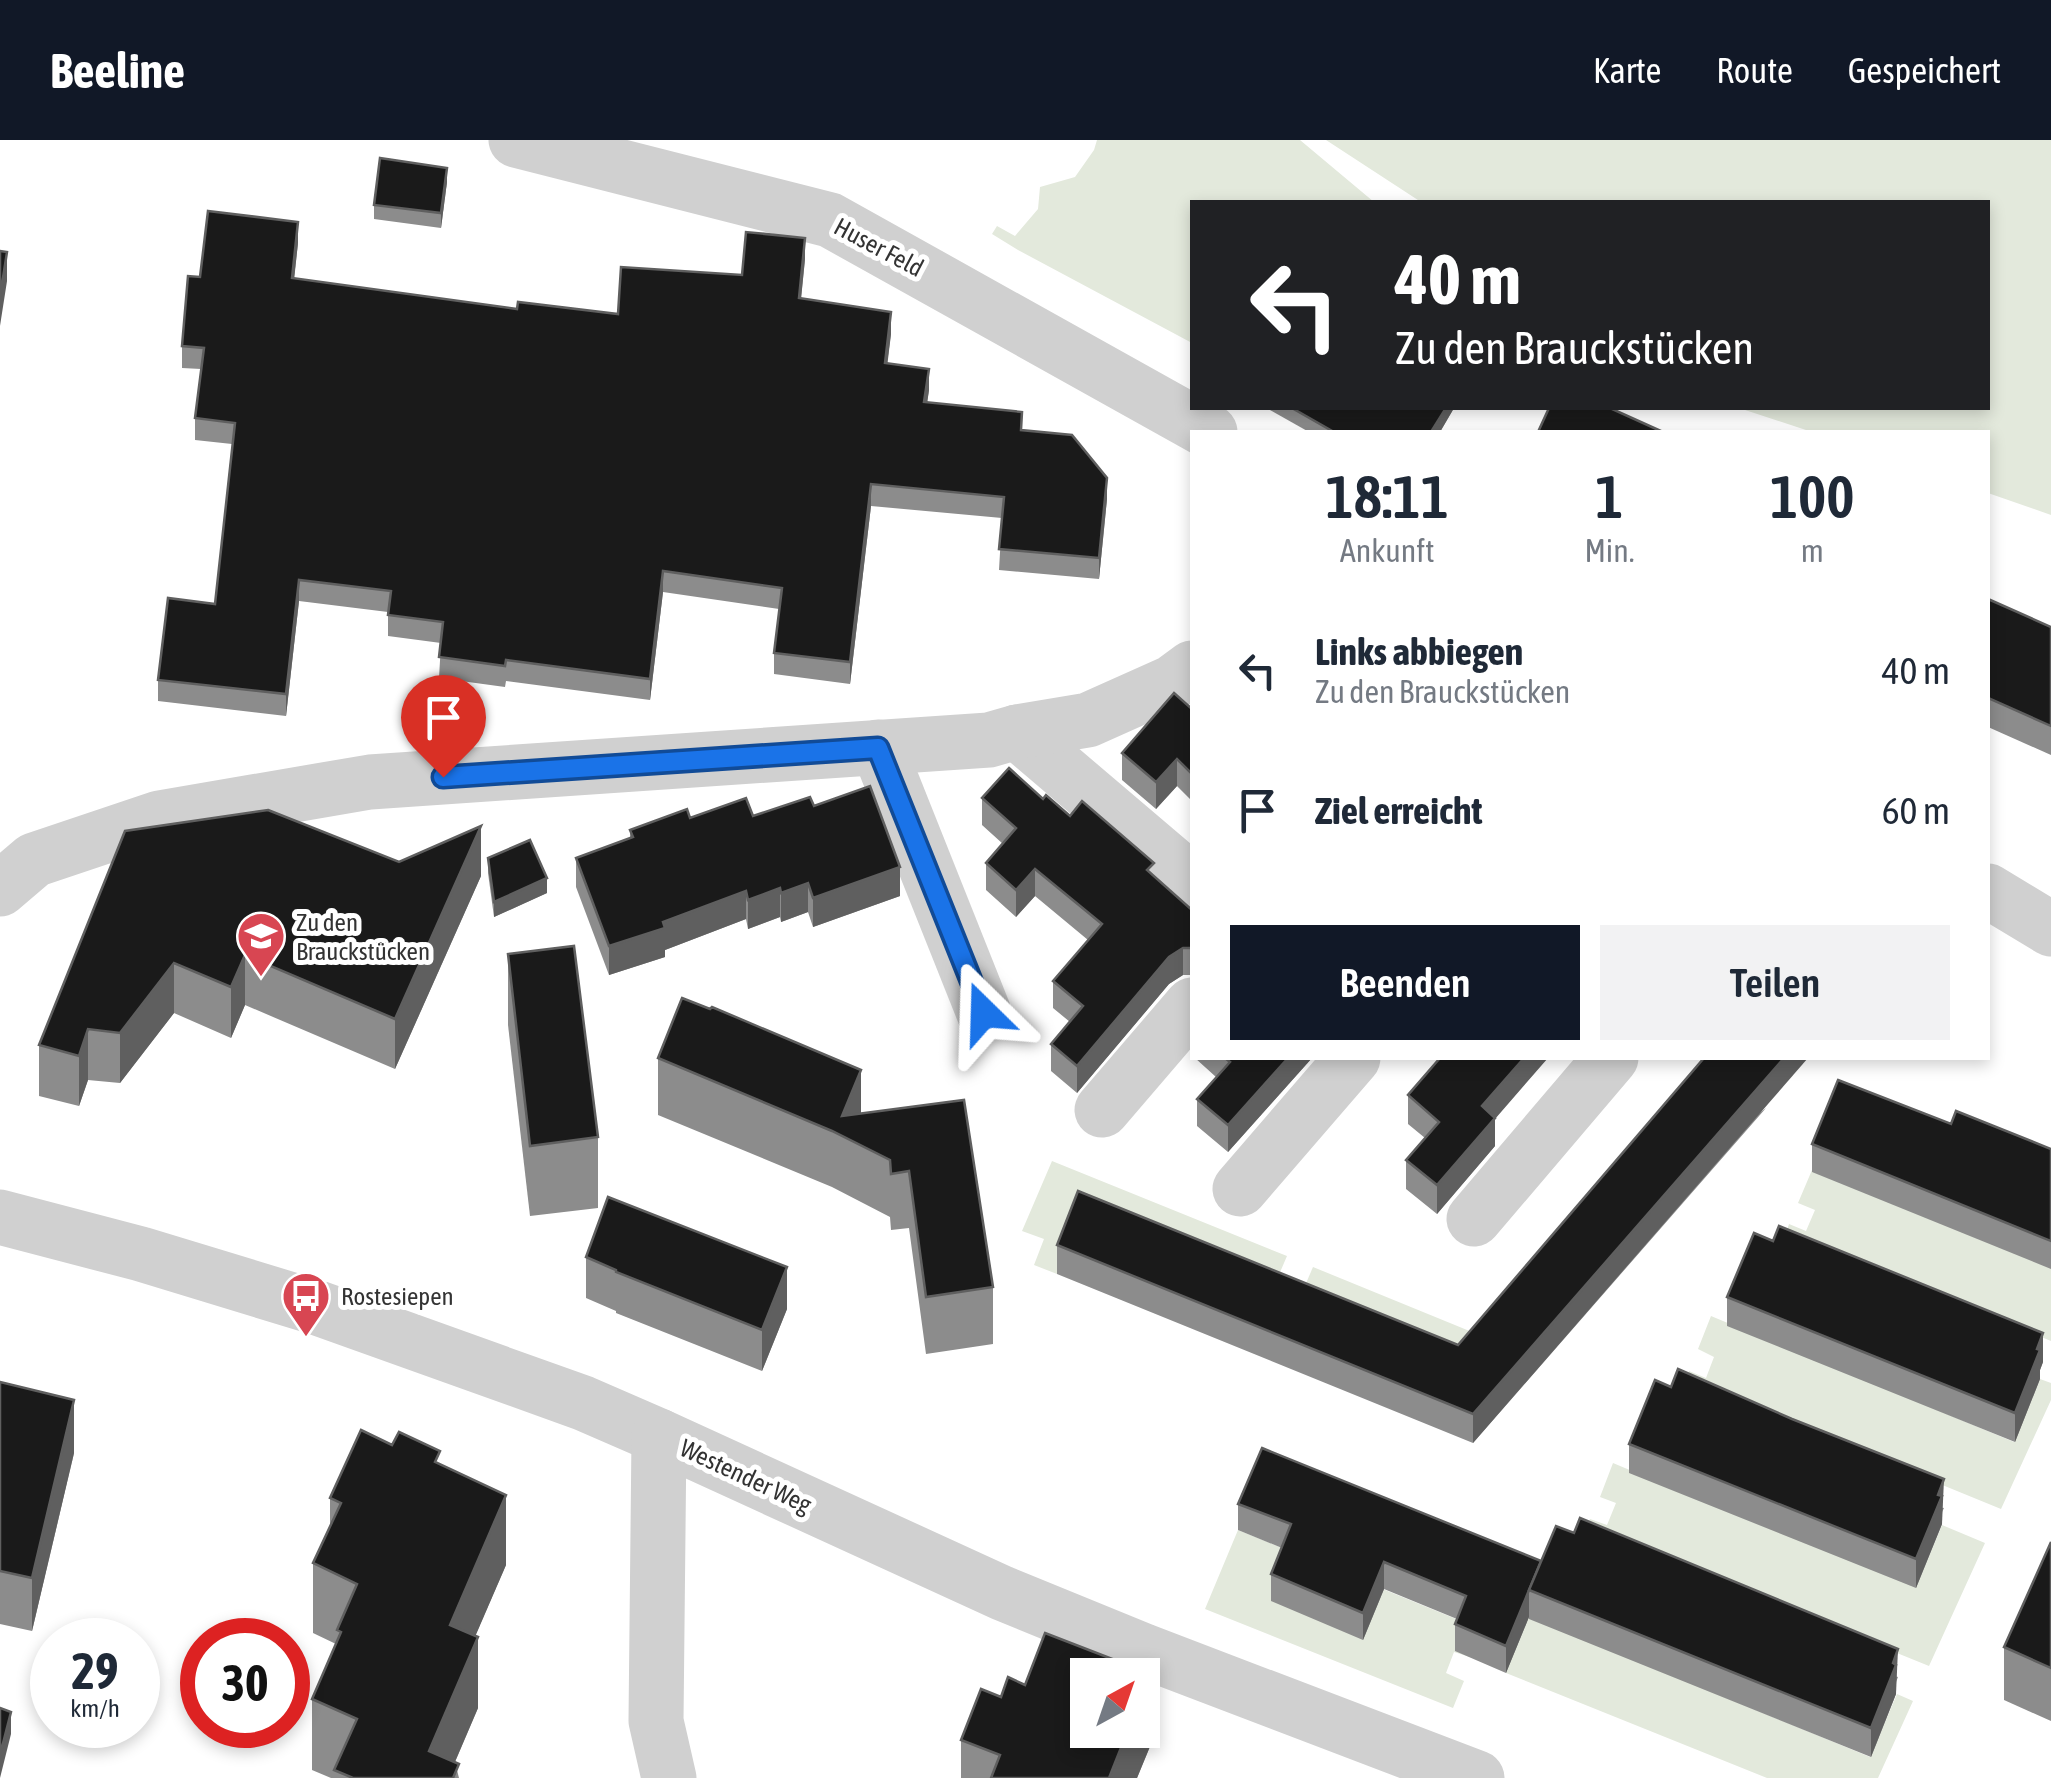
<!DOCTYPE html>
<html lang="de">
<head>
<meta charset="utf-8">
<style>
	body { margin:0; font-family:"Asap Condensed",sans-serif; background:#f2f2f3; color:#1f2937; height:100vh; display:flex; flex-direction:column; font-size:38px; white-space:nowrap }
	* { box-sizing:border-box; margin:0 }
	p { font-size:32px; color:#747a83 }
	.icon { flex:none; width:55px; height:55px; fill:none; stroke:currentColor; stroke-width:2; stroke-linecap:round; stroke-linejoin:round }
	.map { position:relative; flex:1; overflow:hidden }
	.drawer { position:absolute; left:1190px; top:290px; width:800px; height:630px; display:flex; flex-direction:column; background:#fff; border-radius:0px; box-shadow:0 5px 15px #0003 }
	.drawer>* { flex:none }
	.banner { position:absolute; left:1190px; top:60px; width:800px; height:210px; border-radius:0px; box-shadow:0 5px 15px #0003; background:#202124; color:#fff; overflow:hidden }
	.needle { width:65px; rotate:40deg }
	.fabs { position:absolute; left:1070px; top:1518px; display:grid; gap:20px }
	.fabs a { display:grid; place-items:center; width:90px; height:90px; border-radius:0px; background:#fff; box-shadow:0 5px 15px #0003; font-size:50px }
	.speed { position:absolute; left:30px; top:1478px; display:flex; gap:20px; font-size:50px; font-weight:700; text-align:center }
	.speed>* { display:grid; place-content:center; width:130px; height:130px; border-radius:50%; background:#fff; box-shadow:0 5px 15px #0003; line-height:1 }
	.speed small { font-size:25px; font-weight:400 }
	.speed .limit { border:15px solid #d22; background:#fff; color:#111 }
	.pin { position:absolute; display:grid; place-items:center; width:85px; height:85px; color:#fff; margin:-102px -42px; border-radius:50% 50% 50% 0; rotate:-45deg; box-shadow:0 0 10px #0007 }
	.pin .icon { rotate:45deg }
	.me { position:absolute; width:110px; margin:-55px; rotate:338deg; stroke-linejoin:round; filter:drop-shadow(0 0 8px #0008) }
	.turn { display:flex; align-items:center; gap:35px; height:210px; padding:0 40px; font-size:45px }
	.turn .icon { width:130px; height:130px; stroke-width:2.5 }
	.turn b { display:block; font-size:70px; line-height:85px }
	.eta { display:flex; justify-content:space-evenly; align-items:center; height:170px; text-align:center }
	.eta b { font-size:60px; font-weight:600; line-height:70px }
	.cta { display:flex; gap:20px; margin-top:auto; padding:20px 40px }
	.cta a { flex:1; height:115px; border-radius:0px; background:#111827; color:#fff; font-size:40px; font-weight:600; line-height:115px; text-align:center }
	.cta a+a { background:#f2f2f3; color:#1f2937 }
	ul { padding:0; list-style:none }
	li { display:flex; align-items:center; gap:30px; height:140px; padding:0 40px }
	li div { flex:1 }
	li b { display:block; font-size:38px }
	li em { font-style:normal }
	header { display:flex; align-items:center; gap:60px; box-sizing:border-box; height:140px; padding:0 50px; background:#111827; color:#fff }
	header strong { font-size:48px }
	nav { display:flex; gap:55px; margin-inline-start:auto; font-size:35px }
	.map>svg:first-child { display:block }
</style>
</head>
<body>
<header>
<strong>Beeline</strong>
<nav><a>Karte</a><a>Route</a><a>Gespeichert</a></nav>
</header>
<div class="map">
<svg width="2051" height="1638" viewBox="0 0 2051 1638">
	<rect width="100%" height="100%" fill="#fff"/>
	<g fill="#e3e9dc">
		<polygon points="1097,0 1300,0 1374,62 1192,62 1192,203 1018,110 992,94 997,86 1015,96 1038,69 1040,47 1075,37 1094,10"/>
		<polygon points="1326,0 2051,0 2051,375 1988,353 1988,292 1812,292 1739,268 1988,268 1988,62 1421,62"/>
		<polygon points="1052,1021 1287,1116 1269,1158 1078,1081 1057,1134 1034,1125 1044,1099 1022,1091"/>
		<polygon points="1812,1030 2051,1128 2051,1201 1786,1093 1789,1084 1806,1091 1815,1070 1798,1063"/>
		<polygon points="1313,1127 1472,1192 1453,1233 1295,1169"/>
		<polygon points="1711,1176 2014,1302 2040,1239 2051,1243 2051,1260 2001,1369 1686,1240 1689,1231 1706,1238 1714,1217 1698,1209"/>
		<polygon points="1613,1323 1753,1382 1916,1447 1942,1385 1985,1403 1929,1526 1587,1387 1590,1379 1607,1385 1616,1363 1600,1357"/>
		<polygon points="1238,1390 1466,1483 1473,1518 1454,1512 1446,1533 1464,1541 1453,1568 1205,1469"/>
		<polygon points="1513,1470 1870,1617 1897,1554 1913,1561 1878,1638 1767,1638 1506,1533"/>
	</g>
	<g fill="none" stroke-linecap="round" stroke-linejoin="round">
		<g stroke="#d0d0d0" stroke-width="55">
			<polyline points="516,0 830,80 1210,292"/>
			<polyline points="1017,592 1192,741"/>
			<polyline points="878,607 984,873"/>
			<polyline points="0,749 34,720 159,678 370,642 989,600 1017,592 1088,580 1173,542 1192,528"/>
			<polyline points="1988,751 2051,789"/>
			<polyline points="1102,970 1192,865"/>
			<polyline points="1240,1049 1353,918"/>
			<polyline points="0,1077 141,1114 318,1168 583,1263 659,1296 1002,1453 1144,1511 1477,1638"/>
			<polyline points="1474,1079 1611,918"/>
			<polyline points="659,1296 656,1581 669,1638"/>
		</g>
	</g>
	<g fill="#8c8c8c">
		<polygon points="447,42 441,88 374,79 374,65"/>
		<polygon points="298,103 294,138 517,169 618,174 742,135 805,119 801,158 891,194 887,223 929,250 927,263 1022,290 1107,359 1099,439 999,430 1002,378 871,366 850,544 774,534 774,513 779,469 663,452 650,560 506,541 505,547 439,538 441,503 388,496 388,472 299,461 286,576 158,561 158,540 215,464 232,304 195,300 195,278 201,229 182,228 182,206 200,137"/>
		<polygon points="1270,268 1454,268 1440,292 1309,292 1270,270"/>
		<polygon points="1988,459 2051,487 2051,615 1988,587"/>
		<polygon points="1192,569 1192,661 1177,646 1156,669 1122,640 1122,613"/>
		<polygon points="982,658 1043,659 1154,736 1192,770 1192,835 1183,835 1169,844 1077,953 1051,931 1051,904 1070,882 1053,868 1053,841 1088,800 1035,756 1016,777 986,750 986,723 1003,704 982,685"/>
		<polygon points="814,666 900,756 813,787 808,772 781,782 780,777 748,789 746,779 665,810 665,817 609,835 576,747 576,718 630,698 630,690 690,678 753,676"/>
		<polygon points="125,691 399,722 481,736 395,929 245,865 231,898 174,873 120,943 88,940 79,966 39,956 39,905"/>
		<polygon points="488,718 547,753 494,777 488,733"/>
		<polygon points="508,814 598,997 598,1068 530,1076 508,885"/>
		<polygon points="1192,886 1192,915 1191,914 1191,887"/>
		<polygon points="658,918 861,973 964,960 993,1147 993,1204 926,1214 909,1088 891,1090 890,1077 832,1047 658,975"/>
		<polygon points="1195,918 1312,918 1228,1012 1197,986 1197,959 1216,937"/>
		<polygon points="1408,955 1495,979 1495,1006 1437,1074 1406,1049 1406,1020 1425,998 1408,984"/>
		<polygon points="1766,968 1473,1303 1057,1134 1057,1105 1458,1205"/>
		<polygon points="1951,984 2051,1009 2051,1129 1812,1032 1812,1004"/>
		<polygon points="586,1117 787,1169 762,1231 616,1173 616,1171 586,1158"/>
		<polygon points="1727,1157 2043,1222 2040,1230 2040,1239 2015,1302 1727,1186"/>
		<polygon points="0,1242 74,1313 32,1491 0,1484"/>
		<polygon points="1629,1304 1944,1368 1942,1372 1942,1384 1916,1448 1629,1333"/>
		<polygon points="392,1305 440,1325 506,1425 475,1496 478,1568 455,1622 459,1638 331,1638 312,1630 312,1559 336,1504 313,1493 313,1423 330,1386 330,1358"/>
		<polygon points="1238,1364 1541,1421 1898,1537 1896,1542 1896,1554 1871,1617 1529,1479 1529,1477 1506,1533 1455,1511 1455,1484 1457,1479 1384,1449 1363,1500 1271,1461 1271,1434 1282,1408 1238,1390"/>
		<polygon points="2051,1402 2051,1581 2004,1560 2004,1507"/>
		<polygon points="961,1600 1151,1604 1137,1638 961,1638"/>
	</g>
	<g fill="#5f5f5f">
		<polygon points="447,28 447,42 441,88 441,73"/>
		<polygon points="298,82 298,103 292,159 292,138"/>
		<polygon points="805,98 805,119 799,179 799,158"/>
		<polygon points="7,112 7,141 0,186 0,157"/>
		<polygon points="891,172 891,194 885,244 885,223"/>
		<polygon points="929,229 929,250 924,284 924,262"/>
		<polygon points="1446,268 1454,268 1440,292 1431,292"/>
		<polygon points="1107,338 1107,359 1099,439 1099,418"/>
		<polygon points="871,344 871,366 850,544 850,522"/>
		<polygon points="663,431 663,452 650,560 650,539"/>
		<polygon points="299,440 299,461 286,576 286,554"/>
		<polygon points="1177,619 1177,646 1156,669 1156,642"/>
		<polygon points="481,686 481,736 395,929 395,879"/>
		<polygon points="900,727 900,756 813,787 813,758"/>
		<polygon points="1035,729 1035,756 1016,777 1016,750"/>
		<polygon points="547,738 547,753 494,777 494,762"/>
		<polygon points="808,743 808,772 781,782 781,753"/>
		<polygon points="780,748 780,777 748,789 748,760"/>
		<polygon points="746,751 746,779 665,810 665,817 609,835 609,806 663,782"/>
		<polygon points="1183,808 1183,835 1169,844 1077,953 1077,926 1169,817"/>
		<polygon points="245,815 245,865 231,898 231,847"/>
		<polygon points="174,823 174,873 120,943 120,893"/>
		<polygon points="88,889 88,940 79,966 79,916"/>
		<polygon points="1288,918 1312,918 1228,1012 1228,985"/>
		<polygon points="1524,918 1548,918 1495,979 1495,1006 1437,1074 1437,1045 1482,966"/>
		<polygon points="1784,918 1808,918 1473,1303 1473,1274"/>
		<polygon points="861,930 861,986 842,976"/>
		<polygon points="787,1127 787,1169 762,1231 762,1190"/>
		<polygon points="2043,1193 2043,1222 2040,1230 2040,1239 2015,1302 2015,1273"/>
		<polygon points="74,1260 74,1313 32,1491 32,1438"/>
		<polygon points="1944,1339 1942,1384 1916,1448 1916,1419"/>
		<polygon points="506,1355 506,1425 450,1555 450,1485"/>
		<polygon points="1541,1421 1529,1450 1529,1477 1506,1533 1506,1506"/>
		<polygon points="1384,1422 1384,1449 1363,1500 1363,1473"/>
		<polygon points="478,1497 478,1568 448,1638 429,1611"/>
		<polygon points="1898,1509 1896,1554 1871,1617 1871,1588"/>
		<polygon points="1151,1534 1151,1604 1137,1638 1109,1638 1128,1590 1142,1590 1142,1554"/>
		<polygon points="11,1572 11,1594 0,1638 0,1615"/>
	</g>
	<g fill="#1a1a1a" stroke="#5f5f5f" stroke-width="2.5">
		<polygon points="380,18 447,28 441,73 374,65"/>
		<polygon points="208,71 298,82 292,138 517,169 518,162 618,174 621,127 742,135 746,92 805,98 799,158 891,172 885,223 929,229 924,262 1022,272 1021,290 1072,295 1107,338 1099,418 999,409 1004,357 871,344 850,522 774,513 782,448 663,431 650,539 506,520 505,526 439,517 443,482 388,475 391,451 299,440 286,554 158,540 168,458 215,464 235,283 195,278 204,208 182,206 188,136 200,137"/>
		<polygon points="0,111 7,112 0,157"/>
		<polygon points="1292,268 1446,268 1431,292 1334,292"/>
		<polygon points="1549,268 1610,268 1663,292 1538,292"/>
		<polygon points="1988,459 2051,487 2051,586 1988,558"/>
		<polygon points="1174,553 1192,569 1192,634 1177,619 1156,642 1122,613"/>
		<polygon points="1009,628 1043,659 1046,655 1070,676 1082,661 1154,723 1147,730 1192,770 1192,808 1183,808 1169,817 1077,926 1051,904 1083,866 1053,841 1102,784 1035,729 1016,750 986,723 1016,688 982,658"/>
		<polygon points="870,646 900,727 813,758 808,743 781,753 780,748 748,760 746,751 663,782 665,788 609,806 576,718 633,697 630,690 687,669 690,678 746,658 753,676 810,657 814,666"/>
		<polygon points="268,670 399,722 481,686 395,879 245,815 231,847 174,823 120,893 88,889 79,916 39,905 125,691"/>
		<polygon points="530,700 547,738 494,762 488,718"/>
		<polygon points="574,806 598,997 530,1006 508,814"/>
		<polygon points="682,858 710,869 712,867 861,930 842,976 964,960 993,1147 926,1157 909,1031 891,1034 890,1020 832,991 658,918"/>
		<polygon points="1225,918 1288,918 1228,985 1197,959 1230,922"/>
		<polygon points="1440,918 1524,918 1482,966 1495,978 1437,1045 1406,1020 1439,982 1408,955"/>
		<polygon points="1704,918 1784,918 1473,1274 1057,1105 1078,1051 1458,1205"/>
		<polygon points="1838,940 1951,984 1956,971 2051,1009 2051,1101 1812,1004"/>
		<polygon points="608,1057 787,1127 762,1190 616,1132 616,1130 586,1117"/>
		<polygon points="1779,1086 2043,1193 2037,1209 2040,1210 2015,1273 1727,1157 1754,1093 1773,1101"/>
		<polygon points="1678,1229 1792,1279 1944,1339 1938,1355 1942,1356 1916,1419 1629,1304 1655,1240 1671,1247"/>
		<polygon points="0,1242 74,1260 32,1438 0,1431"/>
		<polygon points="361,1290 392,1305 399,1292 440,1311 435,1322 506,1355 450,1485 478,1497 429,1611 459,1624 453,1638 353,1638 334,1630 357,1579 312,1559 341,1492 337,1490 357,1444 313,1423 341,1363 330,1358"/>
		<polygon points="1262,1308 1541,1421 1506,1506 1455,1484 1466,1456 1384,1422 1363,1473 1271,1434 1291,1384 1238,1364"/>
		<polygon points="1580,1378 1898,1509 1893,1523 1896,1525 1871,1588 1529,1450 1556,1386 1574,1393"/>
		<polygon points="2051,1402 2051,1528 2004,1507"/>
		<polygon points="1045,1493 1151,1534 1142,1554 1142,1535 1088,1535 1088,1590 1128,1590 1109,1638 991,1638 1000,1615 961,1600 981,1549 1001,1557 1008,1537 1025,1545"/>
		<polygon points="0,1568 11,1572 0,1615"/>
	</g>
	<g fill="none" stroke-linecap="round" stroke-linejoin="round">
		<g stroke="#114b97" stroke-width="25">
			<polyline id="route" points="443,637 878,608 984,873"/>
		</g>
		<use href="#route" stroke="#1a73e8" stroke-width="18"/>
	</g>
	<defs>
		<g id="school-pin" transform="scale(2.5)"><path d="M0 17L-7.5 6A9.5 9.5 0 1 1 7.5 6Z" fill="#d84652" stroke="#fff"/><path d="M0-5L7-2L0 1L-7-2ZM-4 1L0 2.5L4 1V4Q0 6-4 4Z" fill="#fff"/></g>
		<g id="bus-pin" transform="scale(2.5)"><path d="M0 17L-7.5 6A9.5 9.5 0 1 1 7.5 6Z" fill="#d84652" stroke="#fff"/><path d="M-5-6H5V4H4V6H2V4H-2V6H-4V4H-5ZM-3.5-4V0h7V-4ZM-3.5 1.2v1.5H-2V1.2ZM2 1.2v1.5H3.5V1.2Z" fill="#fff"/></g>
	</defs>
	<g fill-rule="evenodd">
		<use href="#school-pin" x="261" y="796"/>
		<use href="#bus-pin" x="306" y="1156"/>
	</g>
	<g text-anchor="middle" stroke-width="10" stroke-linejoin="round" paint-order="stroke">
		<g font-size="25" fill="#333" stroke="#fff">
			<text transform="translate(879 107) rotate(28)" y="9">Huser Feld</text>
			<text transform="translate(746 1336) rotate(25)" y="9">Westender Weg</text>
		</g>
		<g font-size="25" fill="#333" stroke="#fff" text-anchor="start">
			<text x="296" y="791">Zu den<tspan x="296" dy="29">Brauckstücken</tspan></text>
			<text x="341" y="1165">Rostesiepen</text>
		</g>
	</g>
</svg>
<div class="fabs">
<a><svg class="needle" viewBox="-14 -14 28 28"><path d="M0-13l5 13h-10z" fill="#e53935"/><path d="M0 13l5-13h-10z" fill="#747a83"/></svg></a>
</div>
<div class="speed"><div>29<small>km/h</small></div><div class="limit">30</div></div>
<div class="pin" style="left:443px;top:637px;background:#d93025"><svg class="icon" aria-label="arrive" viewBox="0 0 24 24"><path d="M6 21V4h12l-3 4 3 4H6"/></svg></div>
<svg class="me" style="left:984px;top:873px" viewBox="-20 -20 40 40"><path d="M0-17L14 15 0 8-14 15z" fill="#1a73e8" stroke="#fff" stroke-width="4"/></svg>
<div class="banner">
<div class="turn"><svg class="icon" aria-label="left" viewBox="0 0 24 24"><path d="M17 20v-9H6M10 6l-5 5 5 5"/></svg><div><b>40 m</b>Zu den Brauckstücken</div></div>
</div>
<section class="drawer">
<div class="eta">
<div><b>18:11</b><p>Ankunft</p></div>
<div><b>1</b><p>Min.</p></div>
<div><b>100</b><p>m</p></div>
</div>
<ul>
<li><svg class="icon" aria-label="left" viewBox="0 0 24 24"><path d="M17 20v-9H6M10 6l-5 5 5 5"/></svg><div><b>Links abbiegen</b><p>Zu den Brauckstücken</p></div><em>40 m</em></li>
<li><svg class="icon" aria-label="arrive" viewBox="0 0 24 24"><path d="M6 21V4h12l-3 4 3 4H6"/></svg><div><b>Ziel erreicht</b></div><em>60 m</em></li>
</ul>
<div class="cta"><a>Beenden</a><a>Teilen</a></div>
</section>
</div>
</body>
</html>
